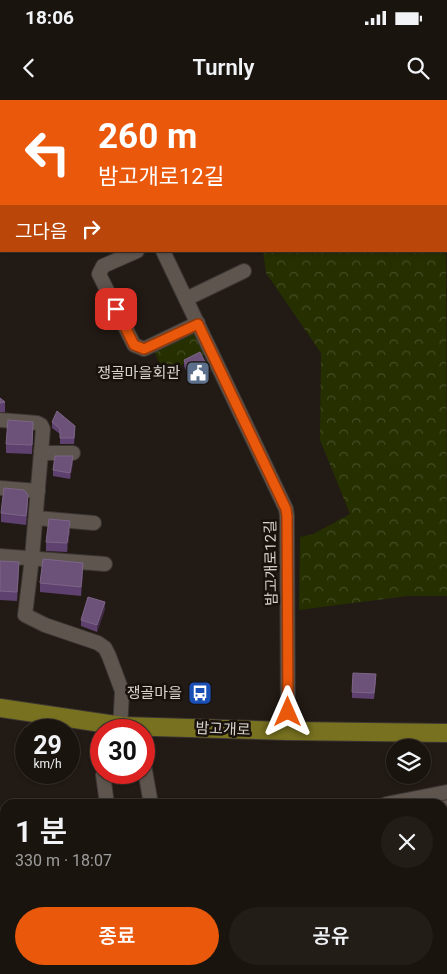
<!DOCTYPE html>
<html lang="ko">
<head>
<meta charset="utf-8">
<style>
	body { margin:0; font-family:Roboto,"Noto Sans KR",sans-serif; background:#231d18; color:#f1f3f6; height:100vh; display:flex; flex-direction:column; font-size:19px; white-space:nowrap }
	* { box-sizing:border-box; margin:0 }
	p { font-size:16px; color:#9f9e9e }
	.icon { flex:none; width:28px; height:28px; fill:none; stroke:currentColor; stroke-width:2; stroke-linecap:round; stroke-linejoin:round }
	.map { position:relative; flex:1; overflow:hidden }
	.side { position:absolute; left:0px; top:699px; width:448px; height:176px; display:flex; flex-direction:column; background:#1a140f; border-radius:15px 15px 0 0; box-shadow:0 1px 4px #0004,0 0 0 1px #38332f }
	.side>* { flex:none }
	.hud { position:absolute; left:0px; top:0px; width:448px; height:152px; box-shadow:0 1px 4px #0004,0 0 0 1px #38332f; background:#ea580c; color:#fff; overflow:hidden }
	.buttons { position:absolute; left:386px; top:639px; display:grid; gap:10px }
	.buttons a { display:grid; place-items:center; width:45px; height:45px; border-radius:50%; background:#1a140f; box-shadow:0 1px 4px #0004,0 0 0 1px #38332f; font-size:25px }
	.speed { position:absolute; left:15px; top:619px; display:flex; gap:10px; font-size:25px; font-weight:700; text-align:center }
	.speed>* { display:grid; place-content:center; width:65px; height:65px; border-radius:50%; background:#1a140f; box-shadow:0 1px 4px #0004,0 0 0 1px #38332f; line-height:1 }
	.speed small { font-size:12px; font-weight:400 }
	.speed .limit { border:8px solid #d22; background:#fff; color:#111 }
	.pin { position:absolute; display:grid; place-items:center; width:42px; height:42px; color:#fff; margin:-21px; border-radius:10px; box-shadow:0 2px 8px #0006 }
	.me { position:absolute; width:55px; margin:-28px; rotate:0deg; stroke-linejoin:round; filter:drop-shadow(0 0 4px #0008) }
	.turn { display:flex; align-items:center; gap:18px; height:105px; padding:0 15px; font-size:22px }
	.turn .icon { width:65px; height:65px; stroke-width:2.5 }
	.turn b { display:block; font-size:35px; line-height:42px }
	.then { display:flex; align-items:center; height:48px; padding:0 15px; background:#0003; gap:10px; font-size:19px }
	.round { display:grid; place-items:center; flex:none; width:52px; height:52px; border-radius:26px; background:#231d18 }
	.summary { display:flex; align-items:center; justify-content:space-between; height:85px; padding:0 15px }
	h1 { font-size:30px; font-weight:600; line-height:38px }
	.action { display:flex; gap:10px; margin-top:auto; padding:10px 15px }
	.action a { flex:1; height:58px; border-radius:30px; background:#ea580c; color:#fff; font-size:20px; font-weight:600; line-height:58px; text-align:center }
	.action a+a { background:#231d18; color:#f1f3f6 }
	.status { display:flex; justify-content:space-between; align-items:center; height:35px; padding:0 25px; background:#1a140f; direction:ltr }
	.status svg { height:14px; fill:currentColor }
	header { display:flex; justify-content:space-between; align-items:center; height:65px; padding:0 15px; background:#1a140f; font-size:22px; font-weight:600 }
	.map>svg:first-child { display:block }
</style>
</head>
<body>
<div class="status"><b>18:06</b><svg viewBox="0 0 49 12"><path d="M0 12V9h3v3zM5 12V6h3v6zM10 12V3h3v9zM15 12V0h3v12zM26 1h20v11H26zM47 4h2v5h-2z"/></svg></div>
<header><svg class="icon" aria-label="back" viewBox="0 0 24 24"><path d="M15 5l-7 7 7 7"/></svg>Turnly<svg class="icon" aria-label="search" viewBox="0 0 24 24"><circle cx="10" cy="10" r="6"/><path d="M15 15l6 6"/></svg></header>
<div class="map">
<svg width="447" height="874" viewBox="0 0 447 874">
	<defs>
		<pattern id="grass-tufts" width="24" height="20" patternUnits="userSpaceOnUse" patternTransform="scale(1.25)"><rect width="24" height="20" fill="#252f00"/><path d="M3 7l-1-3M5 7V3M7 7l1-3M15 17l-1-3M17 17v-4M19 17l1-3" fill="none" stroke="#444c24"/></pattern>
		<pattern id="forest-crowns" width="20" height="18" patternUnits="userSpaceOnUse" patternTransform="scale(1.25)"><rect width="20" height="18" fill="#252f00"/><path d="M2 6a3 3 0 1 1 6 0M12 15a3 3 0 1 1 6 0" fill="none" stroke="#444c24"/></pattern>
	</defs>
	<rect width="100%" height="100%" fill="#221a14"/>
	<polygon fill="url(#grass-tufts)" points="5,812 5,870 139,870 139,874 0,874 0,813"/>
	<g fill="url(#forest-crowns)">
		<polygon points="446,136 447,496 408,496 299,510 300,437 313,434 350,414 320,340 321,253 266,173 263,151 446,151"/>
		<polygon points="198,231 208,253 164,273 154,251"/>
		<polygon points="447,745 447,861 443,862 442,746"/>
		<polygon points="161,870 386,870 358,874 161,874"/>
	</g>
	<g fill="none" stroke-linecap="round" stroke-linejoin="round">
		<g stroke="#3c3633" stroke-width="16">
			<g id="minor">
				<polyline points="198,0 202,1"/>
				<polyline points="108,1 109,0"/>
				<polyline points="179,1 180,0"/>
				<polyline points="137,151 103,166 99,174 134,245 144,249 198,223"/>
				<polyline points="163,151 286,409 287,416 288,631"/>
				<polyline points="186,199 244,171"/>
				<polyline points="0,320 37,323 41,325 43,329 32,458 25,515 45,525 98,543 105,548 109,556 122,591 120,630"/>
				<polyline points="41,353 73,353"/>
				<polyline points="0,388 38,391"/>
				<polyline points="36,418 94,423"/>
				<polyline points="0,456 105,464"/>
				<polyline points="144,665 151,704"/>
				<polyline points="104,672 103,675 107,704"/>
				<polyline points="386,704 447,692"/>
				<polyline points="442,708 447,707"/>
				<polyline points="442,727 447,726"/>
				<polyline points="146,870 147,874"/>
			</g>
		</g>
		<g stroke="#3c3633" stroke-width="20">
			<polyline id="major" points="0,608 122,626 288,631 447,633"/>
		</g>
		<polyline stroke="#5e5752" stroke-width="2" stroke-dasharray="2.5 2.5" stroke-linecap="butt" points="0,114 1,111"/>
		<use href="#minor" stroke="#5e554e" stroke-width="14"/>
		<use href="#major" stroke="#787220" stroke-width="18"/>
	</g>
	<g fill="#5f416f">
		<polygon points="184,260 210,278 193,285 184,266"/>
		<polygon points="0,298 5,302 5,312 0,312"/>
		<polygon points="52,322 75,332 74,344 60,344 60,334 52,328"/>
		<polygon points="33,331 32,354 6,353 6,344"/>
		<polygon points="73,362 70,379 53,376 53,370"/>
		<polygon points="28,404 26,425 1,422 1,413"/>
		<polygon points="70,430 67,452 46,451 46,442"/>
		<polygon points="0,461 19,472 17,501 0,500"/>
		<polygon points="83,472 81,496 40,492 40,483"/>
		<polygon points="105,509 97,532 81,526 81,520"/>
		<polygon points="376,581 374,599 352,598 352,592"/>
	</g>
	<g fill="#412b46">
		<polygon points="210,272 210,278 193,285 193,279"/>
		<polygon points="73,356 73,362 70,379 70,373"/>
		<polygon points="28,395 28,404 26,425 26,416"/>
		<polygon points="70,421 70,430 67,452 67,443"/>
		<polygon points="19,462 19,472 17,501 17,492"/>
		<polygon points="83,463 83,472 81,496 81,487"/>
		<polygon points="105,502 105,509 97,532 97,525"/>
	</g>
	<g fill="#6c5179" stroke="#7d6587">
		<polygon points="200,252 210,272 193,279 184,260"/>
		<polygon points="0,298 5,302 0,303"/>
		<polygon points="57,311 75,326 74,338 60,338 60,329 52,322"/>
		<polygon points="8,320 33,322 32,345 6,344"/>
		<polygon points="55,356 73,356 70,373 53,370"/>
		<polygon points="4,388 24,390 28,395 26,416 1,413"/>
		<polygon points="49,419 70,421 67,443 46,442"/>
		<polygon points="43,459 83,463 81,487 40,483"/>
		<polygon points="0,461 19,462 17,492 0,491"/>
		<polygon points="88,497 105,502 97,525 81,520"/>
		<polygon points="353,573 376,574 374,593 352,592"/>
	</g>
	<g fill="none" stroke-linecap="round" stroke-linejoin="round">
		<g stroke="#983908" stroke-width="12">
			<polyline id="route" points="116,209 134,245 144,249 198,224 286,409 287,416 288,612"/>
		</g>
		<use href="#route" stroke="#ea580c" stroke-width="9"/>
	</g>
	<defs>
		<g id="civic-square" transform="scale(1.25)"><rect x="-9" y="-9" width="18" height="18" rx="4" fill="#5c6f8a" stroke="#18110c"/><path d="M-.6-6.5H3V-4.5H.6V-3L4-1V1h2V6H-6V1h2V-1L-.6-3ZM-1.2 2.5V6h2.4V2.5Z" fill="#fff"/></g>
		<g id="bus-square" transform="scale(1.25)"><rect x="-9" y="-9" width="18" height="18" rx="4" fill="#1a4fb4" stroke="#18110c"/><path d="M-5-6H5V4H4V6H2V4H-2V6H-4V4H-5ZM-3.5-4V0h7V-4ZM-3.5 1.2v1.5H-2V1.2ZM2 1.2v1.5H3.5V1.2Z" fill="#fff"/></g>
	</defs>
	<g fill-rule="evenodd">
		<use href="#civic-square" x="198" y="273"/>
		<use href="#bus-square" x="200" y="593"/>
	</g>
	<g text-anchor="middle" stroke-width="5" stroke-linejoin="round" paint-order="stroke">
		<g font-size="15" fill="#d7d2ce" stroke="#18110c" text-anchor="end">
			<text x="180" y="278">쟁골마을회관</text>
			<text x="182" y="598">쟁골마을</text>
		</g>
		<g font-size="15" fill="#d7d2ce" stroke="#18110c">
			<text transform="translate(271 463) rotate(-91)" y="5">밤고개로12길</text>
			<text transform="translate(223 629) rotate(2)" y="5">밤고개로</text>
		</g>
	</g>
</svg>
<div class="buttons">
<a><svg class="icon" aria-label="layers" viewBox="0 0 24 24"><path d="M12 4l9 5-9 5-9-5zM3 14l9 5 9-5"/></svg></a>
</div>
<div class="speed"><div>29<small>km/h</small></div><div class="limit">30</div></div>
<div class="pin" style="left:116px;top:209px;background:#d93025"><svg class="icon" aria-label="arrive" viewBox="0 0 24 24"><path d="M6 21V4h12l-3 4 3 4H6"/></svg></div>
<svg class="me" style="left:288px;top:612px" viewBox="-20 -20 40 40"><path d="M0-17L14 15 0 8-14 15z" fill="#ea580c" stroke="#fff" stroke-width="4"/></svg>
<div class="hud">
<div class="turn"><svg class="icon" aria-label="left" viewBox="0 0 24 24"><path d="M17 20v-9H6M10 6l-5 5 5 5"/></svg><div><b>260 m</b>밤고개로12길</div></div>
<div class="then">그다음<svg class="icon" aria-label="right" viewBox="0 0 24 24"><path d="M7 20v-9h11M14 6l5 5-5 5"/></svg></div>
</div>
<section class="side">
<div class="summary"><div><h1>1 분</h1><p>330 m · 18:07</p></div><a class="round"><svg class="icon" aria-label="close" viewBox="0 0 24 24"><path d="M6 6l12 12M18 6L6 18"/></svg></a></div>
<div class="action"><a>종료</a><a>공유</a></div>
</section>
</div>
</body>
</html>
